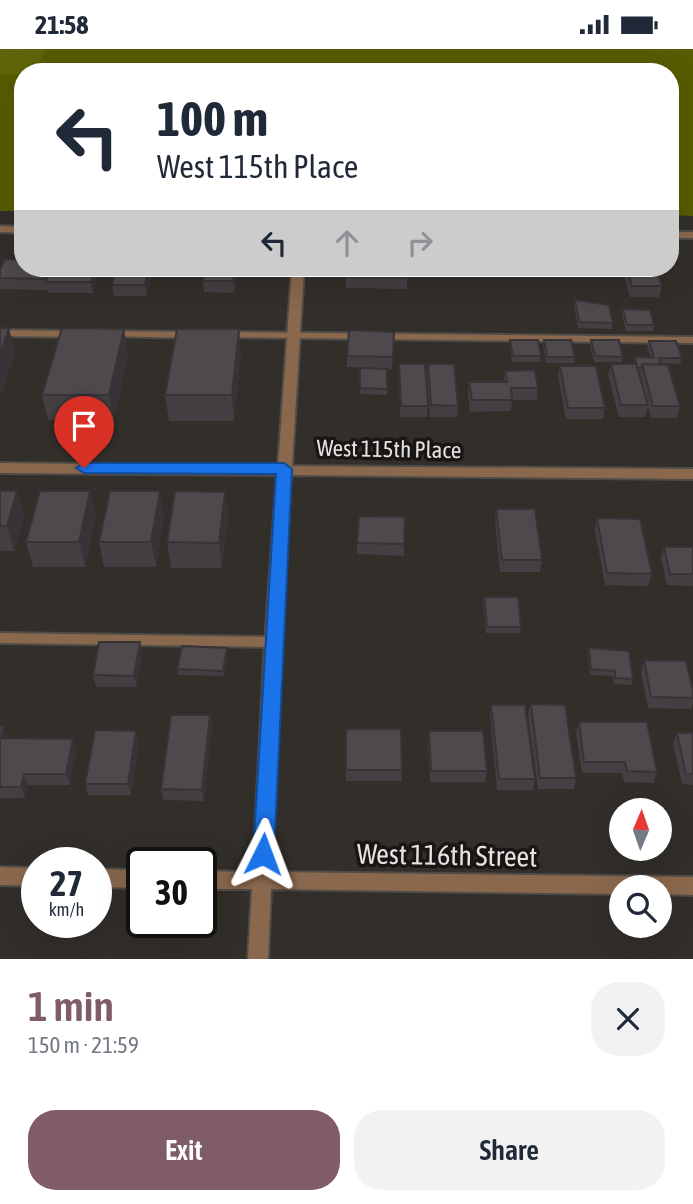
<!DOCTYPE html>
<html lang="en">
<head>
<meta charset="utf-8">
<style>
	body { margin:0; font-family:"Asap Condensed",sans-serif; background:#f2f2f3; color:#1f2937; height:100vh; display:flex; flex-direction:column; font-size:26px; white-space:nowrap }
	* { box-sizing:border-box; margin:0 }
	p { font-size:23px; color:#747a83 }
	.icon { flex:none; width:38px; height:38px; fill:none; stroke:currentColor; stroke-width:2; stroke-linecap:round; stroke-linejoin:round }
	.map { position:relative; height:910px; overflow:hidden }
	.details { display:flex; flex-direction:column; background:#fff; flex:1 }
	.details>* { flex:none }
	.guide { position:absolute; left:14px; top:14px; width:665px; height:214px; border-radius:28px; box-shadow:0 7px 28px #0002; background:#fff; color:#1f2937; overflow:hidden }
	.needle { width:46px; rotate:2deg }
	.tools { position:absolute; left:609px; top:749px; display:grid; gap:14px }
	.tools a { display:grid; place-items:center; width:63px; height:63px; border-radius:50%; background:#fff; box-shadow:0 7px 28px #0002; font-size:35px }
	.speed { position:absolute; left:21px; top:798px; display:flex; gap:14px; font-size:35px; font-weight:700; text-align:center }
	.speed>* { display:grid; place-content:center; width:91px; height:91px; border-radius:50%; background:#fff; box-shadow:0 7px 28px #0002; line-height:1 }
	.speed small { font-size:18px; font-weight:400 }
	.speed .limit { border:4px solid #111; border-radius:10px; background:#fff; color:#111 }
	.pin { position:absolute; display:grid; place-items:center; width:60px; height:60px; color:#fff; margin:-72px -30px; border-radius:50% 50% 50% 0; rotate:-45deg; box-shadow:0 0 7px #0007 }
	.pin .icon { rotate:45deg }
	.me { position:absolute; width:77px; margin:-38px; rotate:3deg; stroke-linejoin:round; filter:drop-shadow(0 0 5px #0008) }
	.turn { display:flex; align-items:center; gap:24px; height:147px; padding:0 28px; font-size:32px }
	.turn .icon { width:91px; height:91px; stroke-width:2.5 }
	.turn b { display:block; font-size:49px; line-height:60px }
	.lanes { display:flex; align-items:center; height:66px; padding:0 28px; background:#0003; justify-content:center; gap:35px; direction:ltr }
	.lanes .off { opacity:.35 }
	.round { display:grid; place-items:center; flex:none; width:74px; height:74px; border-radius:28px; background:#f2f2f3 }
	.overview { display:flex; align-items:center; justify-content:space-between; height:119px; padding:0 28px }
	h1 { font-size:42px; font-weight:600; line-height:52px; color:#7f5c67 }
	.button { display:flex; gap:14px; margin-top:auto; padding:14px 28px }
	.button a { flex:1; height:80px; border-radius:28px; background:#7f5c67; color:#fff; font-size:28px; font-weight:600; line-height:80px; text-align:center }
	.button a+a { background:#f2f2f3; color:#1f2937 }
	.status { display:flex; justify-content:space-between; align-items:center; height:49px; padding:0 35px; background:#fff; direction:ltr }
	.status svg { height:19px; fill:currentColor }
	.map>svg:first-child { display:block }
</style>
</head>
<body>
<div class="status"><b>21:58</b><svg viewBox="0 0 49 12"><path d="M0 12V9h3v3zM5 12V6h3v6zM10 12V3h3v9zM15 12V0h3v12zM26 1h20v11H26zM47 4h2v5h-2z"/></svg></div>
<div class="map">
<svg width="693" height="910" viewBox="0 0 693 910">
	<rect width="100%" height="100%" fill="#322e2a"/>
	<polygon fill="#575b01" points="0,0 693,0 693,167 670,166 670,23 23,23 23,162 0,162"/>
	<polygon fill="#60650b" points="0,0 45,0 37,23 23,23 23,25 0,25"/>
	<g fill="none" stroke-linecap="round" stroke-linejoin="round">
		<g stroke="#4f4b47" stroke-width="4">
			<g id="service">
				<polygon points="0,281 77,282 82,285 77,288 0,287"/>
				<polygon points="109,282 192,283 197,286 192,289 105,287 104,285 105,283"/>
				<polygon points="224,283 693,288 693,294 220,288 219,286 220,284"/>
				<polygon points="0,584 273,588 278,589 280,593 278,597 273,598 0,594"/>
			</g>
		</g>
		<g stroke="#4f4b47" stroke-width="4">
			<g id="minor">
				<polygon points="292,219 304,219 292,417 693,420 693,430 291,426 281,593 271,823 693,828 693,846 660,845 660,838 621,838 621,845 271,840 268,910 248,910 252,840 201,840 201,822 253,823 265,593 277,426 0,424 0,414 278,417"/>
				<polygon points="0,818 37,819 37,837 0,836"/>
				<polygon points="96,820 142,821 142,839 96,838"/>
			</g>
		</g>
		<g stroke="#4f4b47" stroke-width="4">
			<g id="tertiary">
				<polygon points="0,177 23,178 23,184 0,183"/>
				<rect x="670" y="183" width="23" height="6"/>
			</g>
		</g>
		<use href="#service" fill="#8a684d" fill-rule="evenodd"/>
		<use href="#minor" fill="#8a684d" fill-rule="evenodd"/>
		<use href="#tertiary" fill="#8a684d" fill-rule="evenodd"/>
	</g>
	<g fill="#443f42">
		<polygon points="153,219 147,247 114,247 112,236"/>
		<polygon points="237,219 234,244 204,243 203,232"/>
		<polygon points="346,219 407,219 407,240 346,239"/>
		<polygon points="622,219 656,219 662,237 659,248 630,248"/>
		<polygon points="0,220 99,224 93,244 48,244 47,240 47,241 0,240"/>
		<polygon points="575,251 613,274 611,280 578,279 574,257"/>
		<polygon points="623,260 654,276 653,282 626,282 622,266"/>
		<polygon points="394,283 392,320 387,320 387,346 360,345 360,319 386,320 347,318 347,307"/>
		<polygon points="510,291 541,307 540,313 512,313 510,297"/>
		<polygon points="544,291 575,308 574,314 546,314 543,297"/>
		<polygon points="591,291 623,308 622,313 594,313 590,296"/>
		<polygon points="649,292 682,309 680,315 660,314 680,357 677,369 651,369 648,358 645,368 619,368 608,326 611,315 634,315 635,308 651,309 647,298"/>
		<polygon points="128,304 114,371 48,371 42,346"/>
		<polygon points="241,305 234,372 169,372 165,346"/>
		<polygon points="399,315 428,357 427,368 400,368"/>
		<polygon points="428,315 458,357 457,368 430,368 427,326"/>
		<polygon points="560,317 605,359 603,370 566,370 558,328"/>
		<polygon points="505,322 538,339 537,351 512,351 511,362 470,363 468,345 469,333 503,333"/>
		<polygon points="0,442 24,468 14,502 0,502"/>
		<polygon points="225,443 228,468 222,519 171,519 167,493"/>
		<polygon points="496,460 542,511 540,523 500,523 495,471"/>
		<polygon points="96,467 85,518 33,518 26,493"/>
		<polygon points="164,467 156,518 104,518 99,493"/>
		<polygon points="405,468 404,507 357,505 357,494"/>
		<polygon points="597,469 652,525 648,537 605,536 595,481"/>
		<polygon points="664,498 693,498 693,537 667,536 661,509"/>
		<polygon points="484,548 521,578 520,584 486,584 483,554"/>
		<polygon points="140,593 142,604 137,638 96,638 93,626"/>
		<polygon points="227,599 227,605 224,627 178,626 177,620"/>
		<polygon points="589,599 633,630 631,636 614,635 613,627 590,626 588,605"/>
		<polygon points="644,611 693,641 693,654 691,660 648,659 641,623"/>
		<polygon points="531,655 576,729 574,740 538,740 528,666"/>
		<polygon points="491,656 535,730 533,741 497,741 490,667"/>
		<polygon points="210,666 212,677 204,752 163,751 161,740"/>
		<polygon points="579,673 657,723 654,734 624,733 622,724 582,724 576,684"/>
		<polygon points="0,677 3,677 6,689 76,701 70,736 28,736 25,749 0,749"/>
		<polygon points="346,680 402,721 402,732 346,732"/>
		<polygon points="429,682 487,722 485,733 430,733 428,693"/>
		<polygon points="677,684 693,684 693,736 682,735 673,695"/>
		<polygon points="139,693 131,746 88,746 85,735"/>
	</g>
	<g fill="#373336">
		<polygon points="96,219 98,219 99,224 93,244 91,233"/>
		<polygon points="149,219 153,219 147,247 145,236"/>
		<polygon points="234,219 237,219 234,244 233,232"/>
		<polygon points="9,279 15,304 0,349 0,305"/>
		<polygon points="124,280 128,304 114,371 109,346"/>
		<polygon points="239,280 241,305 234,372 232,346"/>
		<polygon points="17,442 24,468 14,502 7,477"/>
		<polygon points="90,442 96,467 85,518 79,493"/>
		<polygon points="160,442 164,467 156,518 151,493"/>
		<polygon points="225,443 228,468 222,519 219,494"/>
		<polygon points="140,593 142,604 137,638 134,627"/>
		<polygon points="227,599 227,605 224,627 223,622"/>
		<polygon points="210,666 212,677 204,752 202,741"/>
		<polygon points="3,677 7,688 4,700 0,691"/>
		<polygon points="136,682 139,693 131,746 128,735"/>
		<polygon points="73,690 76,701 70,736 66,725"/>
		<polygon points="24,725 28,736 25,749 21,738"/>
	</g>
	<g fill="#4f494d" stroke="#373336" stroke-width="2">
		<polygon points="5,210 23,211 23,219 49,219 44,230 0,229 0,220"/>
		<polygon points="50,219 96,219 91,233 46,233"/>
		<polygon points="116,219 149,219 145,236 112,236"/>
		<polygon points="205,219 234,219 233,232 203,232"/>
		<polygon points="346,219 407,219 408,229 346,228"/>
		<polygon points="627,219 656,219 662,237 632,237"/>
		<polygon points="575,251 609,256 613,274 579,273"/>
		<polygon points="623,260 650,261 654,276 627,276"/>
		<polygon points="0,279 9,279 0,305"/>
		<polygon points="62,279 124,280 109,346 42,346"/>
		<polygon points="177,280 239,280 232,346 165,346"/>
		<polygon points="349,281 394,283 393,308 347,307"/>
		<polygon points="510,291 538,291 541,307 513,307"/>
		<polygon points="544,291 571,291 575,308 547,308"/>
		<polygon points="591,291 619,291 623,308 595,307"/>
		<polygon points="649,292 676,292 682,309 659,309 660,316 642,315 641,319 637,319 635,308 654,309"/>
		<polygon points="399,315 425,315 428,357 401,357"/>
		<polygon points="428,315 454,315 458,357 431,356"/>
		<polygon points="611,315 636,315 648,356 621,356"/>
		<polygon points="642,315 668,316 680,357 653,357"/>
		<polygon points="560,317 596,317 605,359 568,359"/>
		<polygon points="360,319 387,320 387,340 360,339"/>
		<polygon points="535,321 538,339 511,339 512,351 472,351 469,333 507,333 505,322"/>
		<polygon points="0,442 17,442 7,477 0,477"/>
		<polygon points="40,442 90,442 79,493 26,493"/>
		<polygon points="110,442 160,442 151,493 99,493"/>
		<polygon points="175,442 225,443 219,494 167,493"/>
		<polygon points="496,460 535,460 542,511 502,511"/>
		<polygon points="359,467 405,468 404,495 357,494"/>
		<polygon points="597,469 640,470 652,525 607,524"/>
		<polygon points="664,498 693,498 693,525 670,525"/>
		<polygon points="484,548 518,548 521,578 487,578"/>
		<polygon points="99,593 140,593 134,627 93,626"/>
		<polygon points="182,597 227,599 223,622 177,620"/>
		<polygon points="589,599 629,602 633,630 615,629 615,622 591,620"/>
		<polygon points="644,611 686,612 693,641 693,649 651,648"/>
		<polygon points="531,655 565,656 576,729 540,729"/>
		<polygon points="491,656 525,656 535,730 499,730"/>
		<polygon points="171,666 210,666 202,741 161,740"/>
		<polygon points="579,673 647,673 657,723 627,722 625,713 584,713"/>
		<polygon points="346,680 401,680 402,721 346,721"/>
		<polygon points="95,681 136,682 128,735 85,735"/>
		<polygon points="429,682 483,682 487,722 431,722"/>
		<polygon points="677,684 693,684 693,725 686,725"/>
		<polygon points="0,689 73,690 66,725 24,725 21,738 0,738"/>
	</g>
	<polygon fill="#1a73e8" stroke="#114b97" stroke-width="2" points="84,414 284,414 292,420 274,805 271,812 263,815 256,812 253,805 276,425 84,424 76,419"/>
	<g text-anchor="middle" stroke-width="7" stroke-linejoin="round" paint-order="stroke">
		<g font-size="23" fill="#e5e2e0" stroke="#181615">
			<text transform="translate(389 400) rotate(1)" y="8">West 115th Place</text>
		</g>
		<g font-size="28" fill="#e5e2e0" stroke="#181615">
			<text transform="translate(447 806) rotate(1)" y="10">West 116th Street</text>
		</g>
	</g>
</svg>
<div class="tools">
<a><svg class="needle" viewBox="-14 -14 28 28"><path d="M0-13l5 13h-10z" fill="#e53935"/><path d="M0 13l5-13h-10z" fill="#747a83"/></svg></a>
<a><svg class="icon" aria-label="search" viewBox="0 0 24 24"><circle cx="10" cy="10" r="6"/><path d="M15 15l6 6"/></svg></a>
</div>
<div class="speed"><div>27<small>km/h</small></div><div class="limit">30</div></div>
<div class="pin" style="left:84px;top:419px;background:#d93025"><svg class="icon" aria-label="arrive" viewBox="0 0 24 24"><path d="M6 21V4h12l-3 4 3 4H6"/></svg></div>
<svg class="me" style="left:263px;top:805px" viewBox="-20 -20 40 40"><path d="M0-17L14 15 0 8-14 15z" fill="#1a73e8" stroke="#fff" stroke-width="4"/></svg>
<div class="guide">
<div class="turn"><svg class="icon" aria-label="left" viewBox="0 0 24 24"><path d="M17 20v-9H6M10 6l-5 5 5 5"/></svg><div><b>100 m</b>West 115th Place</div></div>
<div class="lanes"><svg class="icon" aria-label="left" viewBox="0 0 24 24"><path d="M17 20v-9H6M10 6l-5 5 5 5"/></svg><svg class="icon off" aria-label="ahead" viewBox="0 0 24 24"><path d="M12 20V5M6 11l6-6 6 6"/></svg><svg class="icon off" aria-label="right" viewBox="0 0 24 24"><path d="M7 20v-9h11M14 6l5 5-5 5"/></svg></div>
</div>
</div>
<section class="details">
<div class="overview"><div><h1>1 min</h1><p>150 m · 21:59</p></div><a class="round"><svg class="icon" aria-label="close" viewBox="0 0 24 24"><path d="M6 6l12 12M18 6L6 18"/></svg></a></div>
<div class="button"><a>Exit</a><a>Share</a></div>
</section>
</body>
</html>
